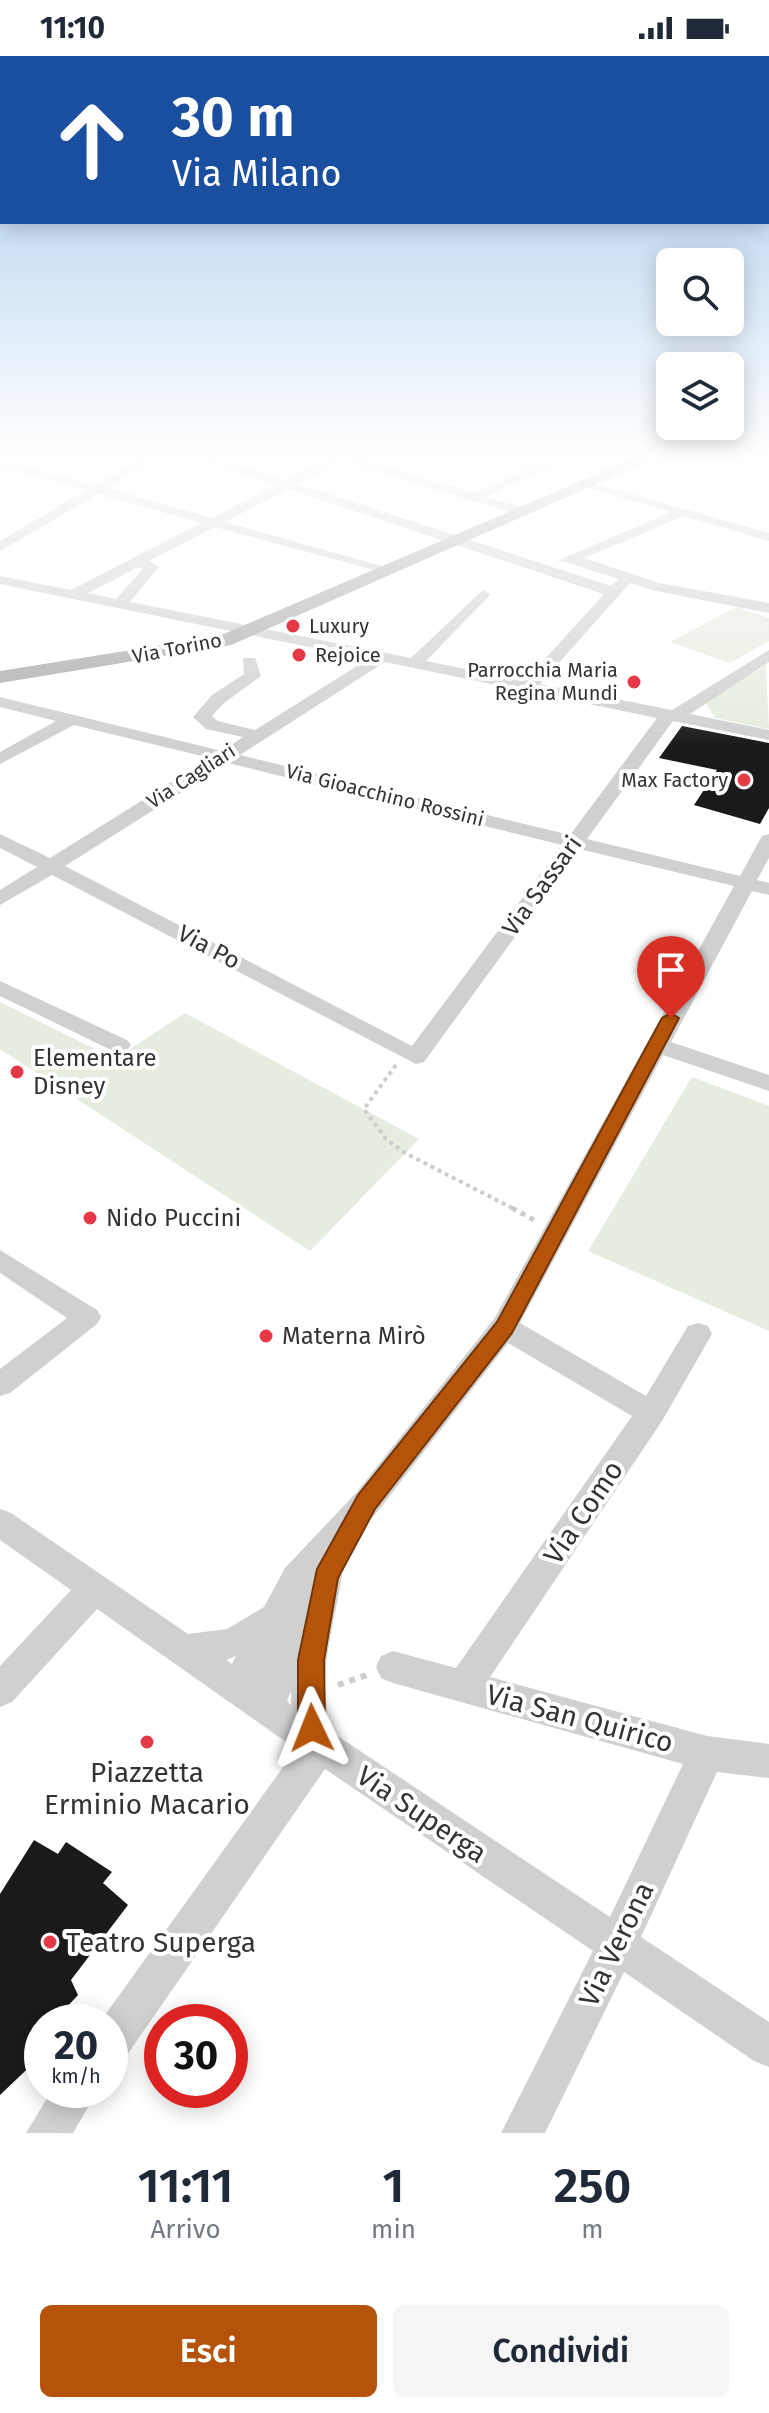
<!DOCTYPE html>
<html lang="it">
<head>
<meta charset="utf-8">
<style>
	body { margin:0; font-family:"Fira Sans",sans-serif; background:#f6f6f7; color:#1f2937; height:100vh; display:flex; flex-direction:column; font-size:30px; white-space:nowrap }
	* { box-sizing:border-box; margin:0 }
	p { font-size:26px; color:#747a83 }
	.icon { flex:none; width:44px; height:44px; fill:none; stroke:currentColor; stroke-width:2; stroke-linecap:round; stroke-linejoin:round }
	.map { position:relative; height:2077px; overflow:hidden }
	.panel { display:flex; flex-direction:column; background:#fff; flex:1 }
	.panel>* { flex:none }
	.top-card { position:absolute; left:0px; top:0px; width:770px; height:168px; box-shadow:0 4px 20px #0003; background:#1a4fa0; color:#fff; overflow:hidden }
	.fabs { position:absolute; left:656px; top:192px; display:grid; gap:16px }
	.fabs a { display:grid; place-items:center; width:88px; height:88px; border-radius:12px; background:#fff; box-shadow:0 4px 20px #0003; font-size:40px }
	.speed { position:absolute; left:24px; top:1948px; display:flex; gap:16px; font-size:40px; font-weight:700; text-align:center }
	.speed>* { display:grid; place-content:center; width:104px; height:104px; border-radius:50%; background:#fff; box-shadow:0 4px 20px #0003; line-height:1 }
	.speed small { font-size:20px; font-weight:400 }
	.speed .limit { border:12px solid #d22; background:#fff; color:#111 }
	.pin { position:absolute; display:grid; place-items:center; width:68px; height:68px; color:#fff; margin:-82px -34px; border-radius:50% 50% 50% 0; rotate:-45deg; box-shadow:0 0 8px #0007 }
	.pin .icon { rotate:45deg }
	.me { position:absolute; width:88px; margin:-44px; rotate:358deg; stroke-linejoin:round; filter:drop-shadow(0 0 6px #0008) }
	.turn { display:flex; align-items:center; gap:28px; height:168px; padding:0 40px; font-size:36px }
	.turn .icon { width:104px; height:104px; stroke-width:2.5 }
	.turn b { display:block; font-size:56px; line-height:68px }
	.eta { display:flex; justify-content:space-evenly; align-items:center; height:136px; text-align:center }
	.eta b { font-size:48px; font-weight:600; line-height:56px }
	.cta { display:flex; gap:16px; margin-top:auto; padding:16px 40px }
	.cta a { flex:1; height:92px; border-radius:12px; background:#b45309; color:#fff; font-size:32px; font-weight:600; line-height:92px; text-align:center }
	.cta a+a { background:#f6f6f7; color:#1f2937 }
	.status { display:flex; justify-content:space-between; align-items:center; height:56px; padding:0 40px; background:#fff; direction:ltr }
	.status svg { height:22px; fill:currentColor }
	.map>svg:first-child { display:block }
</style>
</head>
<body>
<div class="status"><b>11:10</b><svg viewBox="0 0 49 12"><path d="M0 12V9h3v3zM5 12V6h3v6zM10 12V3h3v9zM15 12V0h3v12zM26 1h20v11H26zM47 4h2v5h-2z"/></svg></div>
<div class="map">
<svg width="769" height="2077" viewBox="0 0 769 2077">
	<rect width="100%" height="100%" fill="#fff"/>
	<g fill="#e6ecdf">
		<polygon points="736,551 769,562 769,585 730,607 670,586"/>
		<polygon points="766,609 769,673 715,662 704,644"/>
		<polygon points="0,946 115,1003 185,957 419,1083 310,1195 0,993"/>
		<polygon points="692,1021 769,1050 769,1275 588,1195"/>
	</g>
	<g fill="#1a1a1a">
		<polygon points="682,670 769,687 769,752 760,768 694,749 717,714 659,702"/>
		<polygon points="34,1784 58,1798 66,1786 112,1816 103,1827 128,1849 71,1924 78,1939 53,1966 42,1966 42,1999 0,2039 0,1838"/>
	</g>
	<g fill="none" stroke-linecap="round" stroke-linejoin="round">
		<polyline stroke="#cdcdcd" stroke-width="4" stroke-dasharray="4 4" stroke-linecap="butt" points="396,1009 364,1053 386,1083 405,1097 516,1154"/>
		<polyline stroke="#cdcdcd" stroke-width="5" stroke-dasharray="5 5" stroke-linecap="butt" points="512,1152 536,1165"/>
		<polyline stroke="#cdcdcd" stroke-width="6" stroke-dasharray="6 6" stroke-linecap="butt" points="338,1629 367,1619"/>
		<g fill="#d0d0d0" fill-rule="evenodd">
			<path d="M146,399H160L107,432L212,462L275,429L186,399H204L285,424L332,399H350L474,437L530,411L487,399C505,399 523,406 540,405C551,405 560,399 572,399L486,441L527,453L529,456L522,460L343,404L298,428L611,530L618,523L559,504L671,456L583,430V424L769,477V485L684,460L584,502L659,527L769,547V557L656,535L630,527L540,628L672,654L769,594V606L690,658L769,674V684L673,665L587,783L740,820L762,780L769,778V802L757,824L769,827V839L752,835L671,986L769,1019V1035L663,999L520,1267L646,1340L688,1270L698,1267L708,1270L712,1278L662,1365L490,1621L707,1680L769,1688V1722L717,1716L641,1881L769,1966V2011L754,2005L624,1916L545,2077H501L593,1895L325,1713L125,2002L110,2008V1966H100L296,1693L97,1553L12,1646L0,1651V1610L71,1534L0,1484V1453L11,1457L188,1578L227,1573L264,1551L285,1512L356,1437L494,1263L734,830L579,793L424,1006L416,1008L52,819L0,849V834L37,811L0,792V778L50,802L210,702L74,669L0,708V696L56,665L0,651V641L222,695L243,681L206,673L193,661L212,639L244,618L243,602H255L261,620L224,647L212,660L218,665L255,674L368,603L0,528V520L71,534L201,467L98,438L0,495V485L86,434L0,410V404L95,429ZM288,433L604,538L525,625L426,605L488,541L490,538L483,534L411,602L130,546L159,511L149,505L215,471L389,518V512L225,466ZM138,511L143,513L116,543L88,537ZM385,606L657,662L570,779L240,699ZM228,707L562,789L412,990L65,810ZM508,1287L632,1360L456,1612L393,1595L381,1600L376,1611L381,1622L393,1627L683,1708L610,1861L333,1677C314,1629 334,1569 342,1520L338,1510L331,1507L378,1455ZM236,1600L232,1608L226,1604ZM291,1635V1649L287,1645Z"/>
			<polygon points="0,925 127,984 131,989 127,994 111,994 0,940"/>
			<polygon points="0,1194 97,1254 101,1261 97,1268 10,1337 0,1340 0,1313 67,1262 0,1217"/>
			<polygon points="52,2034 98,2034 73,2077 26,2077"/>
		</g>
		<polygon fill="#ababab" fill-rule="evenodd" points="641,399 662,399 231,589 0,627 0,615 219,580"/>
	</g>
	<linearGradient id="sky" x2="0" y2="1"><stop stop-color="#9ec6ea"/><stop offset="0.58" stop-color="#fff"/><stop offset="1" stop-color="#fff" stop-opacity="0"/></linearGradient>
	<rect width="769" height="690" fill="url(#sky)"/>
	<polygon fill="#b45309" stroke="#753606" stroke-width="2" points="671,957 679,962 512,1277 375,1453 338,1522 324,1604 325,1672 321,1681 312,1685 302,1681 298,1672 298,1604 317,1513 358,1439 497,1266 662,962"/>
	<g fill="#e63946" stroke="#fff" stroke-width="3">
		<circle cx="293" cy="570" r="8"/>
		<circle cx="299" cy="599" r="8"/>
		<circle cx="634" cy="626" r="8"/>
		<circle cx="744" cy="724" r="8"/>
		<circle cx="17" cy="1016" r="8"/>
		<circle cx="90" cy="1162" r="8"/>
		<circle cx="266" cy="1280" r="8"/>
		<circle cx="147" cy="1686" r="8"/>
		<circle cx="50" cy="1886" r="8"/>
	</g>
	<g text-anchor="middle" stroke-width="8" stroke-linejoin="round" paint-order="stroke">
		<g font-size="20" fill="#333" stroke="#fff" text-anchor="start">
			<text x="309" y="577">Luxury</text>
			<text x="315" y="606">Rejoice</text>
			<text x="618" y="621" text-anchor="end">Parrocchia Maria<tspan x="618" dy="23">Regina Mundi</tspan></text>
			<text x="728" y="731" text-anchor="end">Max Factory</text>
		</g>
		<g font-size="20" fill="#333" stroke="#fff">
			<text transform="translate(177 592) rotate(-11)" y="7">Via Torino</text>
			<text transform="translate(191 720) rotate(-33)" y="7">Via Cagliari</text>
			<text transform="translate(385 739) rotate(14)" y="7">Via Gioacchino Rossini</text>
		</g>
		<g font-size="24" fill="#333" stroke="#fff">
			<text transform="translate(542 830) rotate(-54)" y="8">Via Sassari</text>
			<text transform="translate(209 891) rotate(28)" y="8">Via Po</text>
		</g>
		<g font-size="24" fill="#333" stroke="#fff" text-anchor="start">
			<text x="33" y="1010">Elementare<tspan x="33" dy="28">Disney</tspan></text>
			<text x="106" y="1170">Nido Puccini</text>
			<text x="282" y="1288">Materna Mirò</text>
		</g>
		<g font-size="28" fill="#333" stroke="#fff">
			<text transform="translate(583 1456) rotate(-56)" y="10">Via Como</text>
			<text transform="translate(580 1662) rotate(15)" y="10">Via San Quirico</text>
			<text transform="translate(422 1758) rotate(34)" y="10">Via Superga</text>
			<text transform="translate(616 1888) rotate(-64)" y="10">Via Verona</text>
		</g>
		<g font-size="28" fill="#333" stroke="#fff">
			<text x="147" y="1726">Piazzetta<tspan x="147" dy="32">Erminio Macario</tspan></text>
			<text x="66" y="1896" text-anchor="start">Teatro Superga</text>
		</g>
	</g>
</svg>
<div class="fabs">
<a><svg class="icon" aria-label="search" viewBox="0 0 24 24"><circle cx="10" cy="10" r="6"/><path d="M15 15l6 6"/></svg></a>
<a><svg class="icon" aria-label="layers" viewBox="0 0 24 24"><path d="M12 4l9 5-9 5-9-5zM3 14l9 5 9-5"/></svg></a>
</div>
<div class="speed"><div>20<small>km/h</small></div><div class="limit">30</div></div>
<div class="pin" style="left:671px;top:962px;background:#d93025"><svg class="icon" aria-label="arrive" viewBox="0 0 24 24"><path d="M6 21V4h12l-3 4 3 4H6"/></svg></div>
<svg class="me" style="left:312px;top:1672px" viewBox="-20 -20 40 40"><path d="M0-17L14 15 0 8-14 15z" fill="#b45309" stroke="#fff" stroke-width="4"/></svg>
<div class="top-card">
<div class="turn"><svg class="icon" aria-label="ahead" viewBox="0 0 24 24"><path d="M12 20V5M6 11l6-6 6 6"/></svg><div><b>30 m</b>Via Milano</div></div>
</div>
</div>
<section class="panel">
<div class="eta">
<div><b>11:11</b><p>Arrivo</p></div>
<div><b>1</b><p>min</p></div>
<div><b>250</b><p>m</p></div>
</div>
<div class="cta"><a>Esci</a><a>Condividi</a></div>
</section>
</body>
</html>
